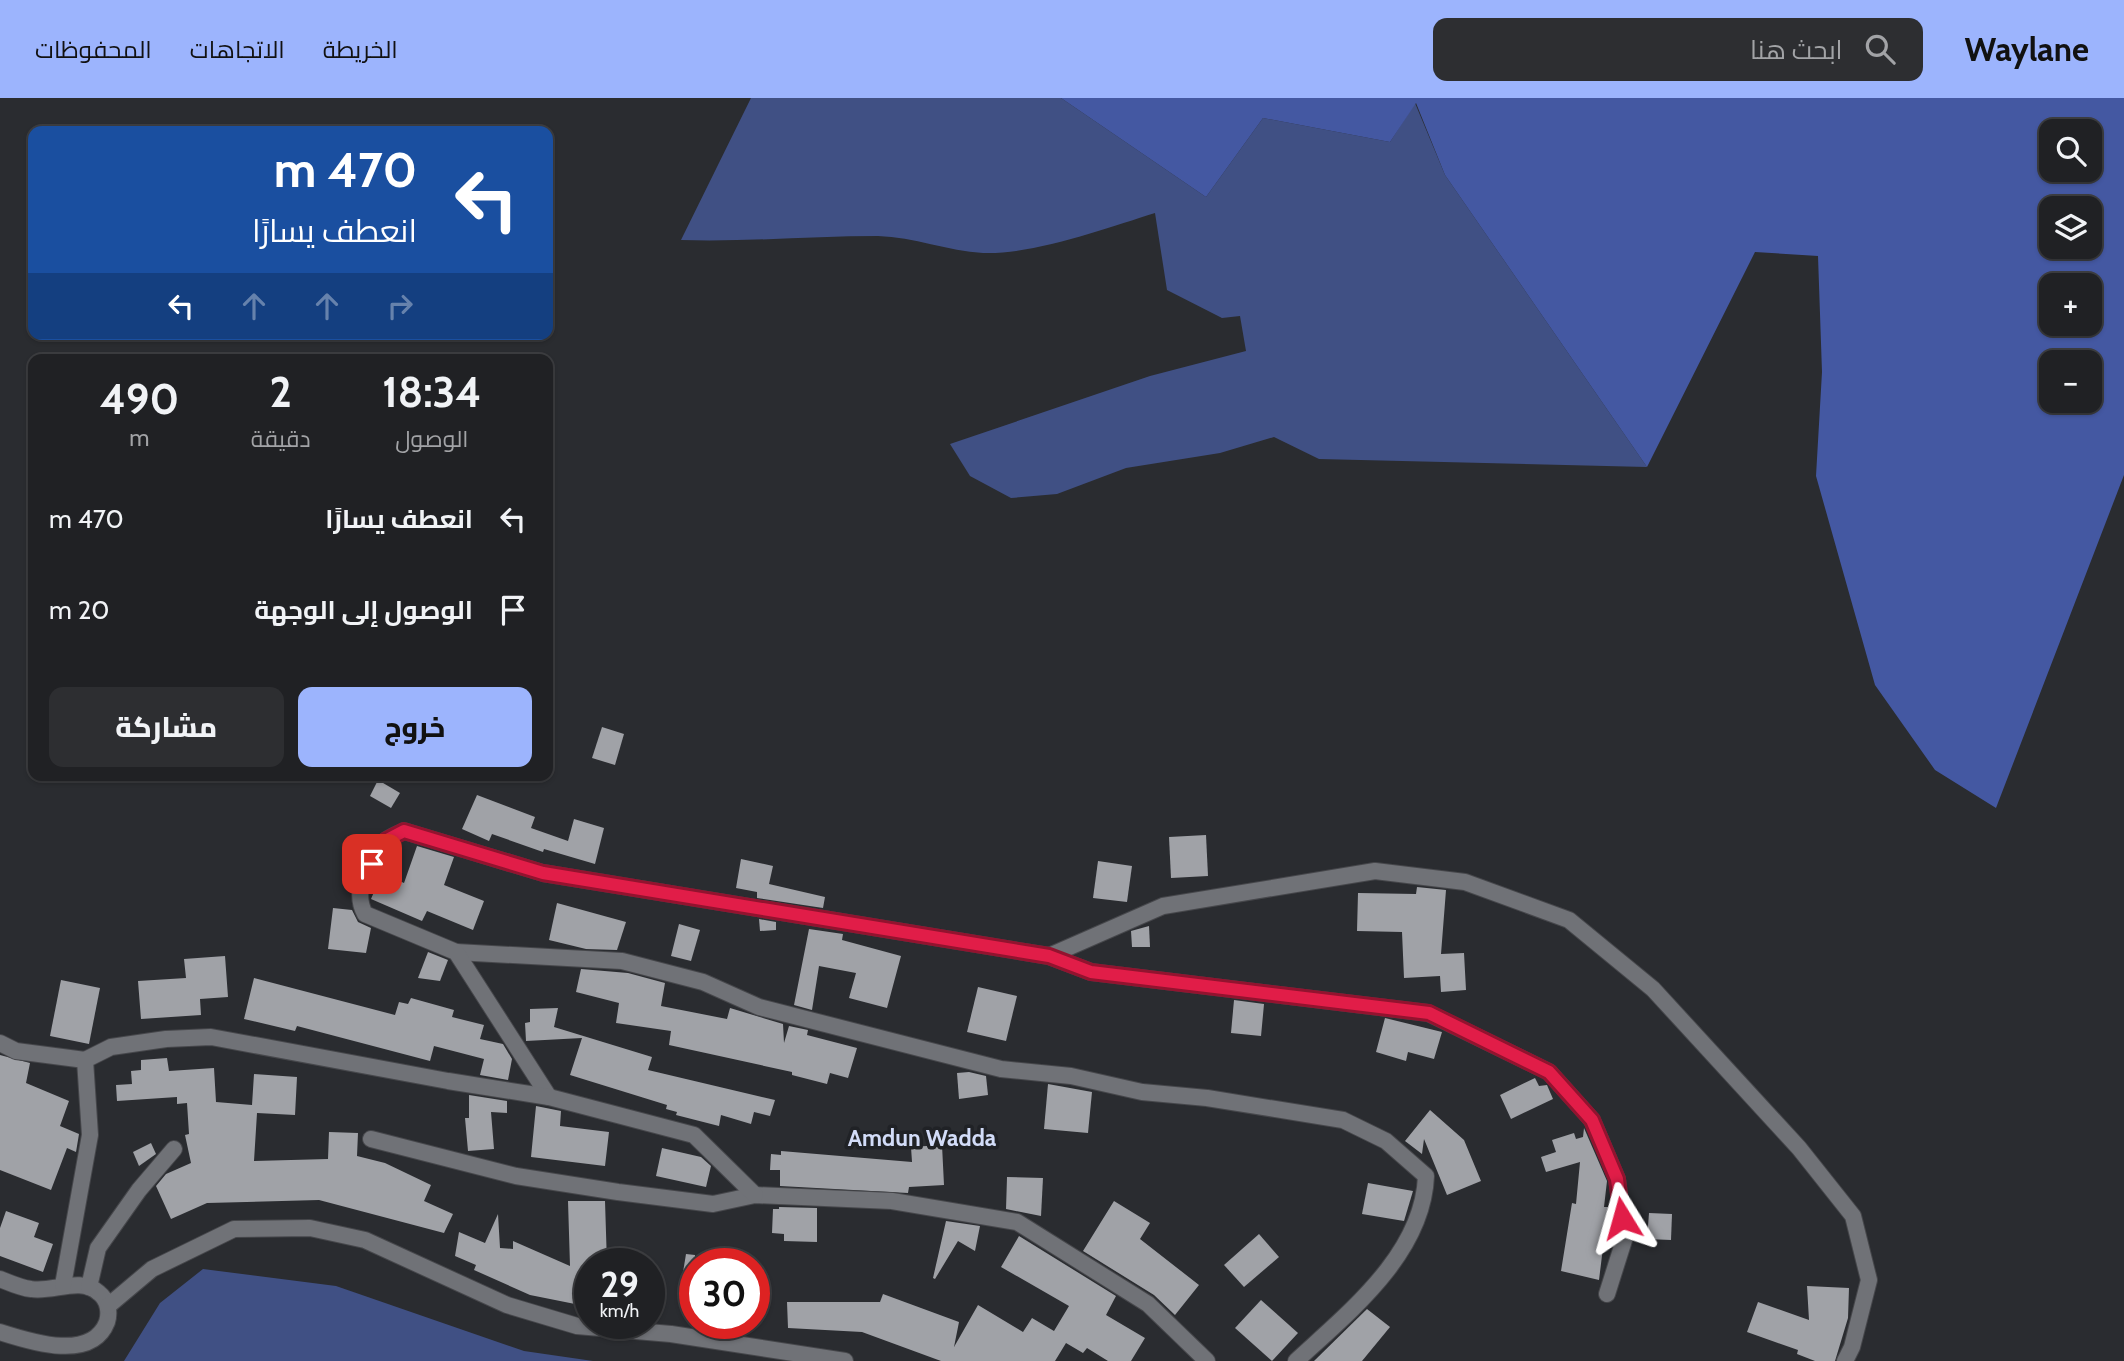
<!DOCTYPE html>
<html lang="ar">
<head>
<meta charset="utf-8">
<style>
	body { margin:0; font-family:Cabin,Cairo,sans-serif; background:#2d2e31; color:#f1f3f6; direction:rtl; height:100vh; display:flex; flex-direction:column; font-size:26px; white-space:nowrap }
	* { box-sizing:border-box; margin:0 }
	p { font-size:23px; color:#a2a3a6 }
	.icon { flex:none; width:38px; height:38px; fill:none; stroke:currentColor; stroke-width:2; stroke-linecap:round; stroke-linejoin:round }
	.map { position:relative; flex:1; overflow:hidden; direction:ltr }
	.details { position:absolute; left:28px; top:256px; width:525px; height:427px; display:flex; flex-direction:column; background:#202124; border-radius:14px; box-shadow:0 2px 5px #0004,0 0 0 2px #3d3e41; direction:rtl }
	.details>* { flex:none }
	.hud { position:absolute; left:28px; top:28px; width:525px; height:214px; border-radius:14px; box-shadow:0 2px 5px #0004,0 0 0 2px #3d3e41; direction:rtl; background:#1a4fa0; color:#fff; overflow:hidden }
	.controls { position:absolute; left:2039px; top:21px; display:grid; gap:14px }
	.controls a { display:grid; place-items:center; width:63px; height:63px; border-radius:14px; background:#202124; box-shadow:0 2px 5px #0004,0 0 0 2px #3d3e41; font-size:35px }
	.speed { position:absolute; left:574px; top:1150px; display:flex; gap:14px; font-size:35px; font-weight:700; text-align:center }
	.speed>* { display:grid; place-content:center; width:91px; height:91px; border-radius:50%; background:#202124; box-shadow:0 2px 5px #0004,0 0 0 2px #3d3e41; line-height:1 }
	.speed small { font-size:18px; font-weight:400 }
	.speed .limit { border:10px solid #d22; background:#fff; color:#111 }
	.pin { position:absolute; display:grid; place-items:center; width:60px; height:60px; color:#fff; margin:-30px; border-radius:14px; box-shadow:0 4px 10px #0006 }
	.me { position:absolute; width:77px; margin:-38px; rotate:352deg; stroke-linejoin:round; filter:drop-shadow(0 0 5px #0008) }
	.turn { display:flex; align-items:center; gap:24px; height:147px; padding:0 21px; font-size:32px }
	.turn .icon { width:91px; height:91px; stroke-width:2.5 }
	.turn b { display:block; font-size:49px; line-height:60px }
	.lanes { display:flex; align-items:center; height:66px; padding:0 21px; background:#0003; justify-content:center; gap:35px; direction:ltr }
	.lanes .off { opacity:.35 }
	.eta { display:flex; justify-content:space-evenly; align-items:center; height:119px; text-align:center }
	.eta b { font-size:42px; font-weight:800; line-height:49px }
	.primary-button { display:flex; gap:14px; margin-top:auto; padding:14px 21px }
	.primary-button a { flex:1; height:80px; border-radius:14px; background:#9cb4fd; color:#111; font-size:28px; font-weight:800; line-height:80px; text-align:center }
	.primary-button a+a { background:#2d2e31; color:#f1f3f6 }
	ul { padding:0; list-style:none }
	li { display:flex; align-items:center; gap:21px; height:91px; padding:0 21px }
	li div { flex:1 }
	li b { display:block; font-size:26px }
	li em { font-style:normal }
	header { display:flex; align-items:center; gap:42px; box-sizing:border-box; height:98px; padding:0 35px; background:#9cb4fd; color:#111 }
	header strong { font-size:33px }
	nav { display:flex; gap:38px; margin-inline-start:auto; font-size:24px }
	.search { width:490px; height:63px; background:#2d2e31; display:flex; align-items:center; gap:18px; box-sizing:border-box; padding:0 24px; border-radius:14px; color:#a2a3a6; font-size:26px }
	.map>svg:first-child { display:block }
</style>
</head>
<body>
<header>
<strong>Waylane</strong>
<div class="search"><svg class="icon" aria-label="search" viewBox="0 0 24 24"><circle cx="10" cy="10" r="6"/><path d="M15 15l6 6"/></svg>ابحث هنا</div>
<nav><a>الخريطة</a><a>الاتجاهات</a><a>المحفوظات</a></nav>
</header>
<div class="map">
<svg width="2124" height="1263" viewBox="0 0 2124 1263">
	<rect width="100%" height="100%" fill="#2a2c30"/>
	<g fill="#405084">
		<path d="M751,0H1061L1206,99L1263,20L1390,44L1415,5L1445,77L1647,369L1319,361L1274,339L1220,355L1126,370L1057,396L1011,400L970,378L950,346L1150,278L1246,253L1240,218L1222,220L1167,192L1155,115C1107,130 1033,157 983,155C948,153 914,139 878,138C812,138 747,144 681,142Z"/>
		<polygon points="203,1171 336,1188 524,1253 593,1263 124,1263 160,1205"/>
	</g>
	<path fill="#4458a2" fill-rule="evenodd" d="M1061,0H2124V377L1996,710L1935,672L1875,587L1816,378L1822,274L1818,158L1755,154L1647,369L1445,77L1416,5L1390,44L1263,20L1206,99ZM2051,33H2090V72H2051ZM2051,110H2090V149H2051ZM2051,187H2090V226H2051ZM2051,264H2090V303H2051Z"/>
	<g fill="#a0a2a7">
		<polygon points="602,629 624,636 615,667 592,660"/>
		<polygon points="378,682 400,695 391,710 370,698"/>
		<polygon points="477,697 535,719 531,730 568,743 574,721 604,730 595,766 544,751 543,754 492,736 489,743 462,731"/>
		<polygon points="1206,737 1208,778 1171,780 1169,739"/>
		<polygon points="417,748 454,759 444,787 484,803 473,832 427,813 422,823 371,801 382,775 404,785"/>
		<polygon points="741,761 773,768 769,786 825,799 823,810 757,800 757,794 736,790"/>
		<polygon points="1098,763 1132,768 1127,804 1093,800"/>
		<polygon points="1417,789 1446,792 1441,856 1464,855 1466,892 1441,894 1440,878 1404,880 1402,834 1357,833 1358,795 1416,796"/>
		<polygon points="557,805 626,824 617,852 586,851 549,842"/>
		<polygon points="333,810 352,812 358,824 371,830 366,855 328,851"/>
		<polygon points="759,821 776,824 776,832 760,833"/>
		<polygon points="679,826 700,832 691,863 671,858"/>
		<polygon points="1149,828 1150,849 1132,849 1131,833"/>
		<polygon points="809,831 843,836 842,842 901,858 887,910 849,900 856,875 819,868 812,912 794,907"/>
		<polygon points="428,854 448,862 440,883 418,880"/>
		<polygon points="225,858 228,899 200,901 201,917 141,921 138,883 186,880 184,861"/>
		<polygon points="581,871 628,875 665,885 661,908 727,921 730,910 783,926 784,945 789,928 808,932 807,937 857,950 848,980 830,975 827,986 792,977 792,974 669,947 671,933 616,925 619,905 576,894"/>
		<polygon points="254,880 395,917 399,904 408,906 411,900 454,912 452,919 484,927 480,941 503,946 512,961 508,982 480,977 484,961 434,948 430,963 297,928 295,933 244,921"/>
		<polygon points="61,882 100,890 89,946 50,938"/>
		<polygon points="978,889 1017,898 1006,943 967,934"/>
		<polygon points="1234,902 1264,906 1261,938 1231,935"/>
		<polygon points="558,910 554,929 652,959 648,972 775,1002 770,1018 754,1014 751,1026 721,1017 719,1028 676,1017 677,1014 666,1011 667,1007 570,977 582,940 526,943 525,925 530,924 530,911"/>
		<polygon points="1385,920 1442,934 1434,961 1408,954 1406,963 1376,954"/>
		<polygon points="0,957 30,965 26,985 69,1003 60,1028 79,1036 76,1054 67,1050 51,1092 0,1072"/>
		<polygon points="167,960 169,973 214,970 216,1004 252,1007 254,976 297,979 295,1017 257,1015 254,1063 328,1061 329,1034 358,1035 357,1058 385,1065 431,1087 424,1103 453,1116 444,1135 319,1102 207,1105 171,1121 156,1088 166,1076 191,1065 185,1037 189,1036 187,1005 177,1006 177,999 117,1003 116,987 132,986 131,973 141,972 141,962"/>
		<polygon points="969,974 986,978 988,997 959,1001 957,975"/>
		<polygon points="1535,980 1539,988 1547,987 1553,1001 1511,1021 1500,997"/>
		<polygon points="1048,986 1092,994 1088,1035 1044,1031"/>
		<polygon points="469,997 507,1003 507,1015 491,1014 494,1051 468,1053 465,1020 469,1020"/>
		<polygon points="536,1008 561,1013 560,1028 609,1034 605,1068 531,1059"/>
		<polygon points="1430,1012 1464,1042 1481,1083 1447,1097 1424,1041 1422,1056 1405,1043"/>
		<polygon points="1584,1030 1607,1083 1604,1109 1608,1109 1599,1182 1561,1173 1572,1105 1576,1106 1580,1064 1546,1074 1541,1059 1556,1054 1552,1042 1574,1035 1576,1041 1583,1039"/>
		<polygon points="151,1045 156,1056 139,1068 133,1054"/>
		<polygon points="942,1047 944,1087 909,1089 908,1095 780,1088 780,1072 770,1072 771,1056 781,1057 781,1053 912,1064 911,1049"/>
		<polygon points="662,1050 701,1059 711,1068 706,1089 656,1078"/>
		<polygon points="1007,1079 1043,1080 1041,1118 1006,1111"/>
		<polygon points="1368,1085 1413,1093 1404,1123 1362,1116"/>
		<polygon points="568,1103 605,1103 607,1166 590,1166 590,1209 530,1197 474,1172 476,1167 455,1158 459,1134 485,1145 498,1116 500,1150 513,1151 513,1143 570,1168"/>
		<polygon points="1114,1103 1150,1125 1140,1141 1199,1187 1175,1217 1154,1197 1083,1153"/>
		<polygon points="779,1109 817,1110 817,1144 784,1143 784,1136 772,1135 773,1111 779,1111"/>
		<polygon points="6,1113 39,1125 34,1139 53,1146 43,1174 0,1158 0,1130"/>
		<polygon points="1649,1115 1672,1116 1671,1142 1647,1141"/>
		<polygon points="946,1123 980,1128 975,1153 958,1143 935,1181 933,1180"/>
		<polygon points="1259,1136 1279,1159 1244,1189 1224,1167"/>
		<polygon points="1019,1138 1116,1198 1106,1217 1145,1240 1131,1263 1108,1263 1087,1250 1083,1255 1066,1245 1055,1263 941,1263 862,1234 788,1230 787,1204 880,1204 883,1196 959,1224 954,1249 978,1207 1023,1234 1032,1220 1054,1233 1069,1208 1001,1169"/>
		<polygon points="686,1156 695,1157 695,1208 678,1205"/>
		<polygon points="1807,1188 1849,1190 1848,1220 1835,1263 1815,1263 1797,1256 1798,1252 1747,1234 1758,1204 1809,1222"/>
		<polygon points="1261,1202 1298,1235 1272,1263 1235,1230"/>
		<polygon points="1367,1211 1390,1229 1362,1263 1314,1263"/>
	</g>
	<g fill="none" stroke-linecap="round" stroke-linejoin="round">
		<g stroke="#46474b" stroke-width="18">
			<g id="street">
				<path d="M456,854L622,863L703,884L759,909L1001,971L1071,978L1142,994L1207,1000L1343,1022L1386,1043L1426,1078C1423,1156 1349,1214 1296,1263"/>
				<polyline points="1049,858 1163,808 1375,773 1465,784 1569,822 1653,891 1799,1050 1853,1118 1869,1182 1852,1249 1845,1263"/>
				<polyline points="0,945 16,953 85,962"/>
				<path d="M549,999L456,854L365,816C352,793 368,762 384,744C389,739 398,736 404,733L543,775L1049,858L1091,874L1428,915L1549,974L1592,1022L1617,1081L1625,1139L1607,1196"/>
				<polyline points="371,1041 516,1078 618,1094 713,1106 755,1097 892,1103 1017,1124 1148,1206 1207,1263"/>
				<path d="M0,1181C10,1185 21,1190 31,1191C53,1195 80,1178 99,1195C108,1202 110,1214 107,1224C92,1263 34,1245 0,1234"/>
				<polyline points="63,1187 90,1037 85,962 111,949 166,941 211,939 448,983 549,999 694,1037 755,1097"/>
				<polyline points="89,1189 98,1150 139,1092 174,1051"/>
				<polyline points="108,1208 152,1171 234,1131 310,1130 365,1142 507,1207 577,1228 671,1236 845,1263"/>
			</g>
		</g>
		<use href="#street" stroke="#707277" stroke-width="16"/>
	</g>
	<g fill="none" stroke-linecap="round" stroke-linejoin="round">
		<g stroke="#92132f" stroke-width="18">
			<polyline id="route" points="372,766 385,743 404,733 543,775 1049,858 1091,874 1429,915 1549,974 1592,1022 1617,1081 1622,1120"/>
		</g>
		<use href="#route" stroke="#e11d48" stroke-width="12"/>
	</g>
	<g text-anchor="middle" stroke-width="7" stroke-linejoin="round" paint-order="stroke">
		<g font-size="23" font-weight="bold" fill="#d2dcf8" stroke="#202226">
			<text x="922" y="1048">Amdun Wadda</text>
		</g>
	</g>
</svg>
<div class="controls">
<a><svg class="icon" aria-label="search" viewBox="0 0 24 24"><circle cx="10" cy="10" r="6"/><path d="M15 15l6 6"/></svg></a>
<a><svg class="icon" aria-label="layers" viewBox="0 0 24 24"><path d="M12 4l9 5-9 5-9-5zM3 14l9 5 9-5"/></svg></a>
<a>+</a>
<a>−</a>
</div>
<div class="speed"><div>29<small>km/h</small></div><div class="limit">30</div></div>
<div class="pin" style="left:372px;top:766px;background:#d93025"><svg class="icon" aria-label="arrive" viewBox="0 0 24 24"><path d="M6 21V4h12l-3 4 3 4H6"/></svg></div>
<svg class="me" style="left:1622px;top:1120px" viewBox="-20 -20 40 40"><path d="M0-17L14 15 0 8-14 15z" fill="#e11d48" stroke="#fff" stroke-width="4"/></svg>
<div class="hud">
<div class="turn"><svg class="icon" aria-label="left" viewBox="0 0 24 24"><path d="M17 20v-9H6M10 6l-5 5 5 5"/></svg><div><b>470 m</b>انعطف يسارًا</div></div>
<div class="lanes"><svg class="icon" aria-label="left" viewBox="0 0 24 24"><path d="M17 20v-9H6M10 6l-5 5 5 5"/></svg><svg class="icon off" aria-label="ahead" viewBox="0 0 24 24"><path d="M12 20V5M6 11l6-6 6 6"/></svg><svg class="icon off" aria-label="ahead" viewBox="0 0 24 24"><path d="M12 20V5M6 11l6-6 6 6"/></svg><svg class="icon off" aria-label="right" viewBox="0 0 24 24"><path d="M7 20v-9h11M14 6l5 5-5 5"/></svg></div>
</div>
<section class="details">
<div class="eta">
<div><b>18:34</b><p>الوصول</p></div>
<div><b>2</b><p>دقيقة</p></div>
<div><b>490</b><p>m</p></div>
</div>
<ul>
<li><svg class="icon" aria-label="left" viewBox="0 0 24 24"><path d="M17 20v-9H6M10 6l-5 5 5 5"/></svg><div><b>انعطف يسارًا</b></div><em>470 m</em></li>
<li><svg class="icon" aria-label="arrive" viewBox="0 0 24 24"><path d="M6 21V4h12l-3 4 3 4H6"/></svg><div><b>الوصول إلى الوجهة</b></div><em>20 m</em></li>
</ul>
<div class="primary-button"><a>خروج</a><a>مشاركة</a></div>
</section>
</div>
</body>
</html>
